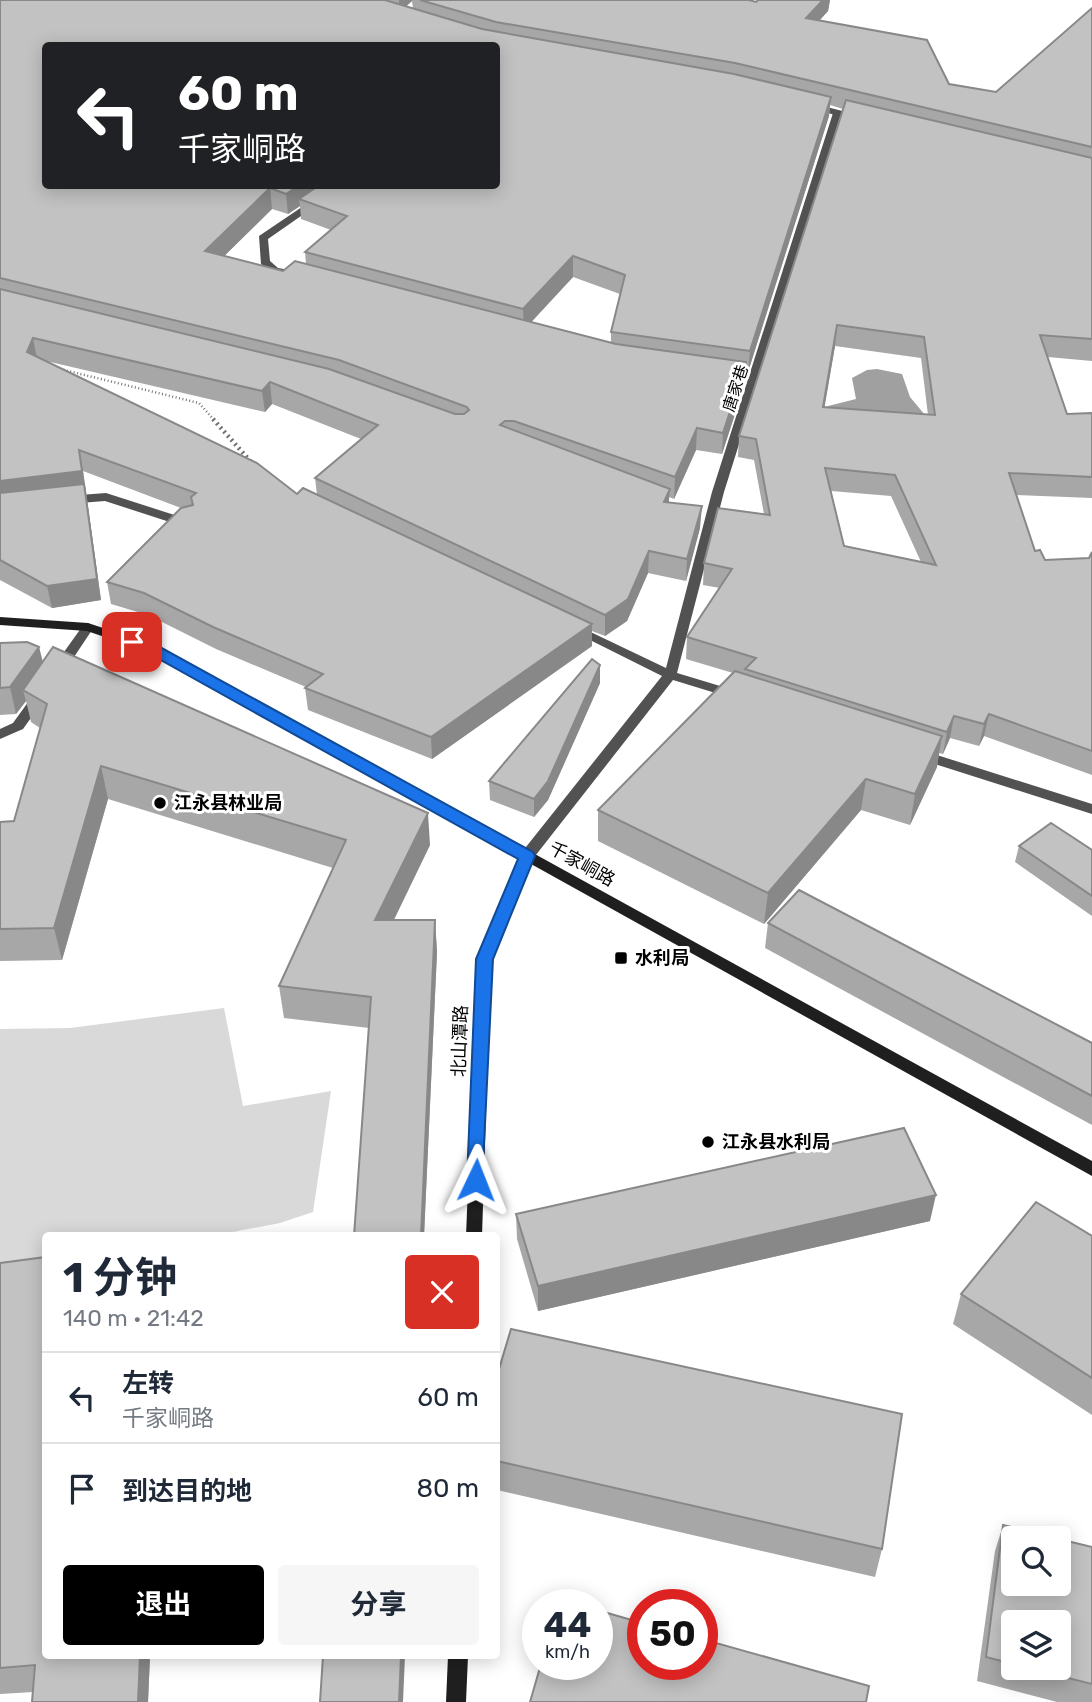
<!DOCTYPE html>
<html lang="zh">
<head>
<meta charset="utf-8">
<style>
	body { margin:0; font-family:Rubik,"Noto Sans SC",sans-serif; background:#f6f6f7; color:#1f2937; height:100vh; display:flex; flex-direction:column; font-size:26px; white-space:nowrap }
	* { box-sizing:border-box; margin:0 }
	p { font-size:23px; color:#747a83 }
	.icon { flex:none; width:38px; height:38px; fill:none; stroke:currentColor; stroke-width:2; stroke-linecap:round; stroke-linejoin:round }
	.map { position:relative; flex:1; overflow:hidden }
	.sheet { position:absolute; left:42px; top:1232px; width:458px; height:427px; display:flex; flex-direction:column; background:#fff; border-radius:7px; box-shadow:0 4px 18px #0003 }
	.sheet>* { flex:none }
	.banner { position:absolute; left:42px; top:42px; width:458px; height:147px; border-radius:7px; box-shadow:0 4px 18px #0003; background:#202124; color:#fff; overflow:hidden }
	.buttons { position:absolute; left:1001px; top:1526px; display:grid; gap:14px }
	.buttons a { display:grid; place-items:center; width:70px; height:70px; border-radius:7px; background:#fff; box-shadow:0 4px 18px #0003; font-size:35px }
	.speed { position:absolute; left:522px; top:1589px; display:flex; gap:14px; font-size:35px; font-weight:700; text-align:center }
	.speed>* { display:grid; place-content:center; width:91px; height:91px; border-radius:50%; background:#fff; box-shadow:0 4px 18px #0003; line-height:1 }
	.speed small { font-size:18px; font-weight:400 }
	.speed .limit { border:10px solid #d22; background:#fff; color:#111 }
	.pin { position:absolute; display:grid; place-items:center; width:60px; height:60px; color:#fff; margin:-30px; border-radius:14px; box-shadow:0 4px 10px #0006 }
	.me { position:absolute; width:77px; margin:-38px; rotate:2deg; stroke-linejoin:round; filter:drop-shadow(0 0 5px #0008) }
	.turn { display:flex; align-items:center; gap:24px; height:147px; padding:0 21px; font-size:32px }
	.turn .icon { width:91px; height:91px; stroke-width:2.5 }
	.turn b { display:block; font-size:49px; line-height:60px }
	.round { display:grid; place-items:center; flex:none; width:74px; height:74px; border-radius:7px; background:#f6f6f7 }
	.head { display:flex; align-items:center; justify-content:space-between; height:119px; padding:0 21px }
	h1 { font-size:42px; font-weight:700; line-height:52px }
	.primary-button { display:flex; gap:14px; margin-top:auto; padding:14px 21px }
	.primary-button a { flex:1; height:80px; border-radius:7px; background:#000; color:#fff; font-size:28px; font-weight:700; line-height:80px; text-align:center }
	.primary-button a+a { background:#f6f6f7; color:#1f2937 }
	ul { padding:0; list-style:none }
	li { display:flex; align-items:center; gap:21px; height:91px; padding:0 21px; border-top:2px solid #e0e1e3 }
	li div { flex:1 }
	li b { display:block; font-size:26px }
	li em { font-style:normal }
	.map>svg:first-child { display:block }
</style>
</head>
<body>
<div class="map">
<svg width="1092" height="1702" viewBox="0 0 1092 1702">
	<rect width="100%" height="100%" fill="#fff"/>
	<polygon fill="#d9d9d9" points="224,1008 243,1106 331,1091 313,1212 280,1223 216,1235 46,1236 45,1269 0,1275 0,1029 70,1028"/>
	<polygon fill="#a0a0a0" points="877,369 902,374 910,397 925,415 821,412 828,406 856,399 852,378 867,370"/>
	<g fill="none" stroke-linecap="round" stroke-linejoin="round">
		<polyline stroke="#747474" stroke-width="2.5" stroke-dasharray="1 2.5" stroke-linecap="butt" points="60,369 199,403 215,421"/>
		<polyline stroke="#747474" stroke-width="4.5" stroke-dasharray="2 3.5" stroke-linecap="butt" points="213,419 251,462"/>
		<g fill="#525252" fill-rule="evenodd">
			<polygon points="838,110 843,113 724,492 677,673 740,692 741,695 735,699 673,680 532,860 522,860 520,856 522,852 662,676 568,629 570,626 578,626 666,668 712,492 833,113"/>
			<polygon points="333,186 344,186 268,239 270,261 278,268 295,271 295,275 271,272 261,264 259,236"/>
			<polygon points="106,493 190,520 192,523 186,527 182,526 105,501 67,504 61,500 67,496"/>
			<polygon points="88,623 94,627 64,672 54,672 53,669 54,666 84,624"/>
			<polygon points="39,693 46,697 23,729 0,739 0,729 13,723 34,694"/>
			<polygon points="921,750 1092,804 1092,814 916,758 914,755"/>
		</g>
		<polygon fill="#525252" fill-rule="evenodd" points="811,103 862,116 864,118 859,121 808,108 806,106"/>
		<g fill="#1f1f1f" fill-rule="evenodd">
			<polygon points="0,617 88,623 157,646 1092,1161 1092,1176 531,864 491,959 482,1236 466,1236 477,959 519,858 149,652 87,631 0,625"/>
			<polygon points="448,1656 468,1656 466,1702 446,1702"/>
		</g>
	</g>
	<g fill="#a7a7a7" fill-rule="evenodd">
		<path d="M0,0H749L756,2L758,0H830L828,11L820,20L949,84L996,92L1092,8V361L1048,357L1067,414L1092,413V498L1016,495L1035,551L1045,560L1089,558L1092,552V775L984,736L979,746L950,738L943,754L939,753L937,767L910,825L861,810L764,924L598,841V810L733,673L686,659L687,637L720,588L703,585L704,563L764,514L754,460L738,457L739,436L843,109L830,105L829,116L748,372H745V383L722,454L696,450L674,499L669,497V502L700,528L686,581L648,573L627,621L605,636L592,631V646L432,759L308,710L305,688L306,687L216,649L148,615L111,604L107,582L181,508L83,471L101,600L52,608L0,580ZM412,1L413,8L406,6ZM497,46V186H46ZM300,206L301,219L331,230L305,252L306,264L283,271L224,256L272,209L288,214ZM573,277L620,294L611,332V343L531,322ZM835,346L921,358L928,415L824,407ZM46,361L265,412L272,404L361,439L315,478L317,495L297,494ZM831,491L891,496L921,562L844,546Z"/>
		<polygon points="0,643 39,647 43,662 430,845 394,920 435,920 437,952 424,1236 354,1236 369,1028 284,1018 279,986 333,868 108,799 62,960 0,961 0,822 14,821 40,728 31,722 26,701 16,714 0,715"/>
		<polygon points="600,665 600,683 548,800 534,817 490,800 489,781"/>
		<polygon points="1019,846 1092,850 1092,916 1015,862"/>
		<polygon points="768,923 1092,1043 1092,1125 765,948"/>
		<polygon points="516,1214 930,1221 538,1311 517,1239"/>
		<polygon points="1092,1236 1092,1415 953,1324 961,1294"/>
		<polygon points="0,1263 46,1656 150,1656 148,1702 33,1692 0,1694"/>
		<polygon points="497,1376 882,1549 875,1577 497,1490"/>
		<path d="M1003,1525L1092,1547V1702H1057L977,1681L995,1551ZM1013,1622L1059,1668H1013Z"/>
	</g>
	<g fill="#888">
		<polygon points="399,0 412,0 412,1 399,13"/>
		<polygon points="823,0 830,0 828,11 804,37 806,18"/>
		<polygon points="831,97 829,116 748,372 750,351"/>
		<polygon points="298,186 329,186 299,199 300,206 288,214 286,194"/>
		<polygon points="270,188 272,209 208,272 205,251"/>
		<polygon points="573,256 573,277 524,330 523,309"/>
		<polygon points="837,325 835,346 821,428 823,407"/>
		<polygon points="33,338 37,359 27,352"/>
		<polygon points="746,362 745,383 722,454 723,433"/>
		<polygon points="270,382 272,404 265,412 262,391"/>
		<polygon points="697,428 696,450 674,499 675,477"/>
		<polygon points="79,450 83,471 101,600 52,608 47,586 0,503 0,481"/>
		<polygon points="670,489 668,510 664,502"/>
		<polygon points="702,506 700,528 686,581 687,559"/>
		<polygon points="649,551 648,573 627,621 605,636 605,615"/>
		<polygon points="592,624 592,646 432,759 431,737"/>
		<polygon points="39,647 45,673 23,690 26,701 16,714 10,687"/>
		<polygon points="600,665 600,683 548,800 534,817 534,799"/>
		<polygon points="989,714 984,736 979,746 984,724"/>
		<polygon points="954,716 950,738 943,754 947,732"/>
		<polygon points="942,736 937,767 910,825 915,794"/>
		<polygon points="101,766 108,799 62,960 54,928"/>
		<polygon points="866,779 861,810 764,924 768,893"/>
		<polygon points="428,813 430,845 378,952 375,920"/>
		<polygon points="435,920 437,952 424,1236 421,1236"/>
		<polygon points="936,1195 930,1221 538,1311 538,1286"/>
		<polygon points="140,1656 150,1656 148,1702 138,1702"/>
		<polygon points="401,1656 405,1656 403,1702 399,1702"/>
	</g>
	<g fill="#c2c2c2" stroke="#888" stroke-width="2" fill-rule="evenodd">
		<polygon points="0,0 385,0 482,29 734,74 831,97 750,351 611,332 625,275 573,256 523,309 305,252 347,216 299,199 318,186 497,186 497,46 46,46 46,186 298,186 286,194 270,188 205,251 283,271 295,261 616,344 746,362 723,433 697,428 675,477 514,421 505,421 500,425 670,489 664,502 702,506 687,559 649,551 628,599 605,615 315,478 378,425 270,382 262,391 33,338 27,352 257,463 297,494 303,488 592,624 431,737 305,688 323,674 213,627 144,593 107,582 181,508 193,505 191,497 196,493 79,450 82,471 0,481 0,289 329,369 455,414 464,414 469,410 467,407 339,360 0,278"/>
		<polygon points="420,0 749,0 756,2 758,0 823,0 806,18 927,40 949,84 996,92 1092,8 1092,147 735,63 496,22"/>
		<path d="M846,100L1092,158V339L1040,335L1067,414L1092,413V477L1009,473L1035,551L1040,550L1045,560L1089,558L1092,552V751L989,714L984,724L954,716L947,732L745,669L756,658L687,637L732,569L704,563L718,508L770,515L756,439L739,436ZM837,325L924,337L935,415L823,407ZM825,468L895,475L936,565L844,546Z"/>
		<polygon points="84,484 97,579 47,586 0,560 0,493"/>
		<polygon points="27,642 39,647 10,687 0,688 0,643"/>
		<polygon points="53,647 428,813 375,920 435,920 421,1236 354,1236 371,997 279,986 346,840 101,766 54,928 0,929 0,822 14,821 47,704 23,690"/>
		<polygon points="592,659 600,665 548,781 534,799 489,781"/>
		<polygon points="735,671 942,736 915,794 866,779 768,893 598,810"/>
		<polygon points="1051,823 1092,850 1092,896 1019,846"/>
		<polygon points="799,890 1092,1043 1092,1096 768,923"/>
		<polygon points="904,1128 936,1195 538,1286 516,1214"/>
		<polygon points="1036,1202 1092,1236 1092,1378 961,1294"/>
		<polygon points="236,1233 236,1236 216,1236"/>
		<polygon points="46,1257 46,1656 140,1656 138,1702 32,1702 35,1665 0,1668 0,1263"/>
		<polygon points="511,1329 902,1414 882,1549 497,1461 497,1376"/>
		<polygon points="1003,1525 1058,1538 1013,1538 1013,1584 1059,1584 1059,1539 1092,1547 1092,1684 1028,1668 1059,1668 1059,1622 1013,1622 1013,1664 986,1657"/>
		<polygon points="560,1600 578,1605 559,1605"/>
		<polygon points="597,1610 642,1623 642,1664 702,1664 702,1639 869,1686 866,1702 530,1702 541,1664 597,1664"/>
		<polygon points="323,1656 401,1656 399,1702 320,1702"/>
	</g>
	<polygon fill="#1a73e8" stroke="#114b97" stroke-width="2" points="132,637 158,646 533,852 535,856 493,959 482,1186 469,1186 467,1180 476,959 518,859 148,653 127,645 127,639"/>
	<g fill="#000" stroke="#fff" stroke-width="2.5">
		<circle cx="160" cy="803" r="7"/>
		<rect x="614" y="951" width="14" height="14" rx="3.5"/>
		<circle cx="708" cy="1142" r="7"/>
	</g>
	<g text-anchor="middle" stroke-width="6" stroke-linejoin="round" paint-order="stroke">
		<g font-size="16" fill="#000" stroke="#fff">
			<text transform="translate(735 388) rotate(-72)" y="6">唐家巷</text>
		</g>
		<g font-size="18" font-weight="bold" fill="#000" stroke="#fff" text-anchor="start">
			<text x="174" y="809">江永县林业局</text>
			<text x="635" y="964">水利局</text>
			<text x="722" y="1148">江永县水利局</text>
		</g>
		<g font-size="18" fill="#000" stroke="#fff">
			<text transform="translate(582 864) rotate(29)" y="6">千家峒路</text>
			<text transform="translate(460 1041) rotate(-88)" y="6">北山潭路</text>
		</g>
	</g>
</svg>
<div class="buttons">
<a><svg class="icon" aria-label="search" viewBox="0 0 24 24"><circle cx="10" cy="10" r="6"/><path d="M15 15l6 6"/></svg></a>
<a><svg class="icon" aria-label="layers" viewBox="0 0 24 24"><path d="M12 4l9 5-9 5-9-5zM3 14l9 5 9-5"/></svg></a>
</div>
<div class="speed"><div>44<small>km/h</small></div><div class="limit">50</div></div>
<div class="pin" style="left:132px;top:642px;background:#d93025"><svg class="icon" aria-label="arrive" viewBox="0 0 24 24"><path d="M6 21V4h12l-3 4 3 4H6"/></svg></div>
<svg class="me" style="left:476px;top:1180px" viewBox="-20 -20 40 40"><path d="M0-17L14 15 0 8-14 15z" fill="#1a73e8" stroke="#fff" stroke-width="4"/></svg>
<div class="banner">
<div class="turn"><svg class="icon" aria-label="left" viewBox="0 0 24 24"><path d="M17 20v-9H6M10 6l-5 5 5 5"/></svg><div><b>60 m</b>千家峒路</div></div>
</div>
<section class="sheet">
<div class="head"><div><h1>1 分钟</h1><p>140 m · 21:42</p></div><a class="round" style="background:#d93025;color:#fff"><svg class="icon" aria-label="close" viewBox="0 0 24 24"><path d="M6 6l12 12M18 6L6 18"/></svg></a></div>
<ul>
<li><svg class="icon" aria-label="left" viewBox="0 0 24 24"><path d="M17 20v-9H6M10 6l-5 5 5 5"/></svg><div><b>左转</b><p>千家峒路</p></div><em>60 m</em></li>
<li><svg class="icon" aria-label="arrive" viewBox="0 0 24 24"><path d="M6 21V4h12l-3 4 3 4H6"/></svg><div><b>到达目的地</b></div><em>80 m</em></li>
</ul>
<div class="primary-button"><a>退出</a><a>分享</a></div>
</section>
</div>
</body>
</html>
